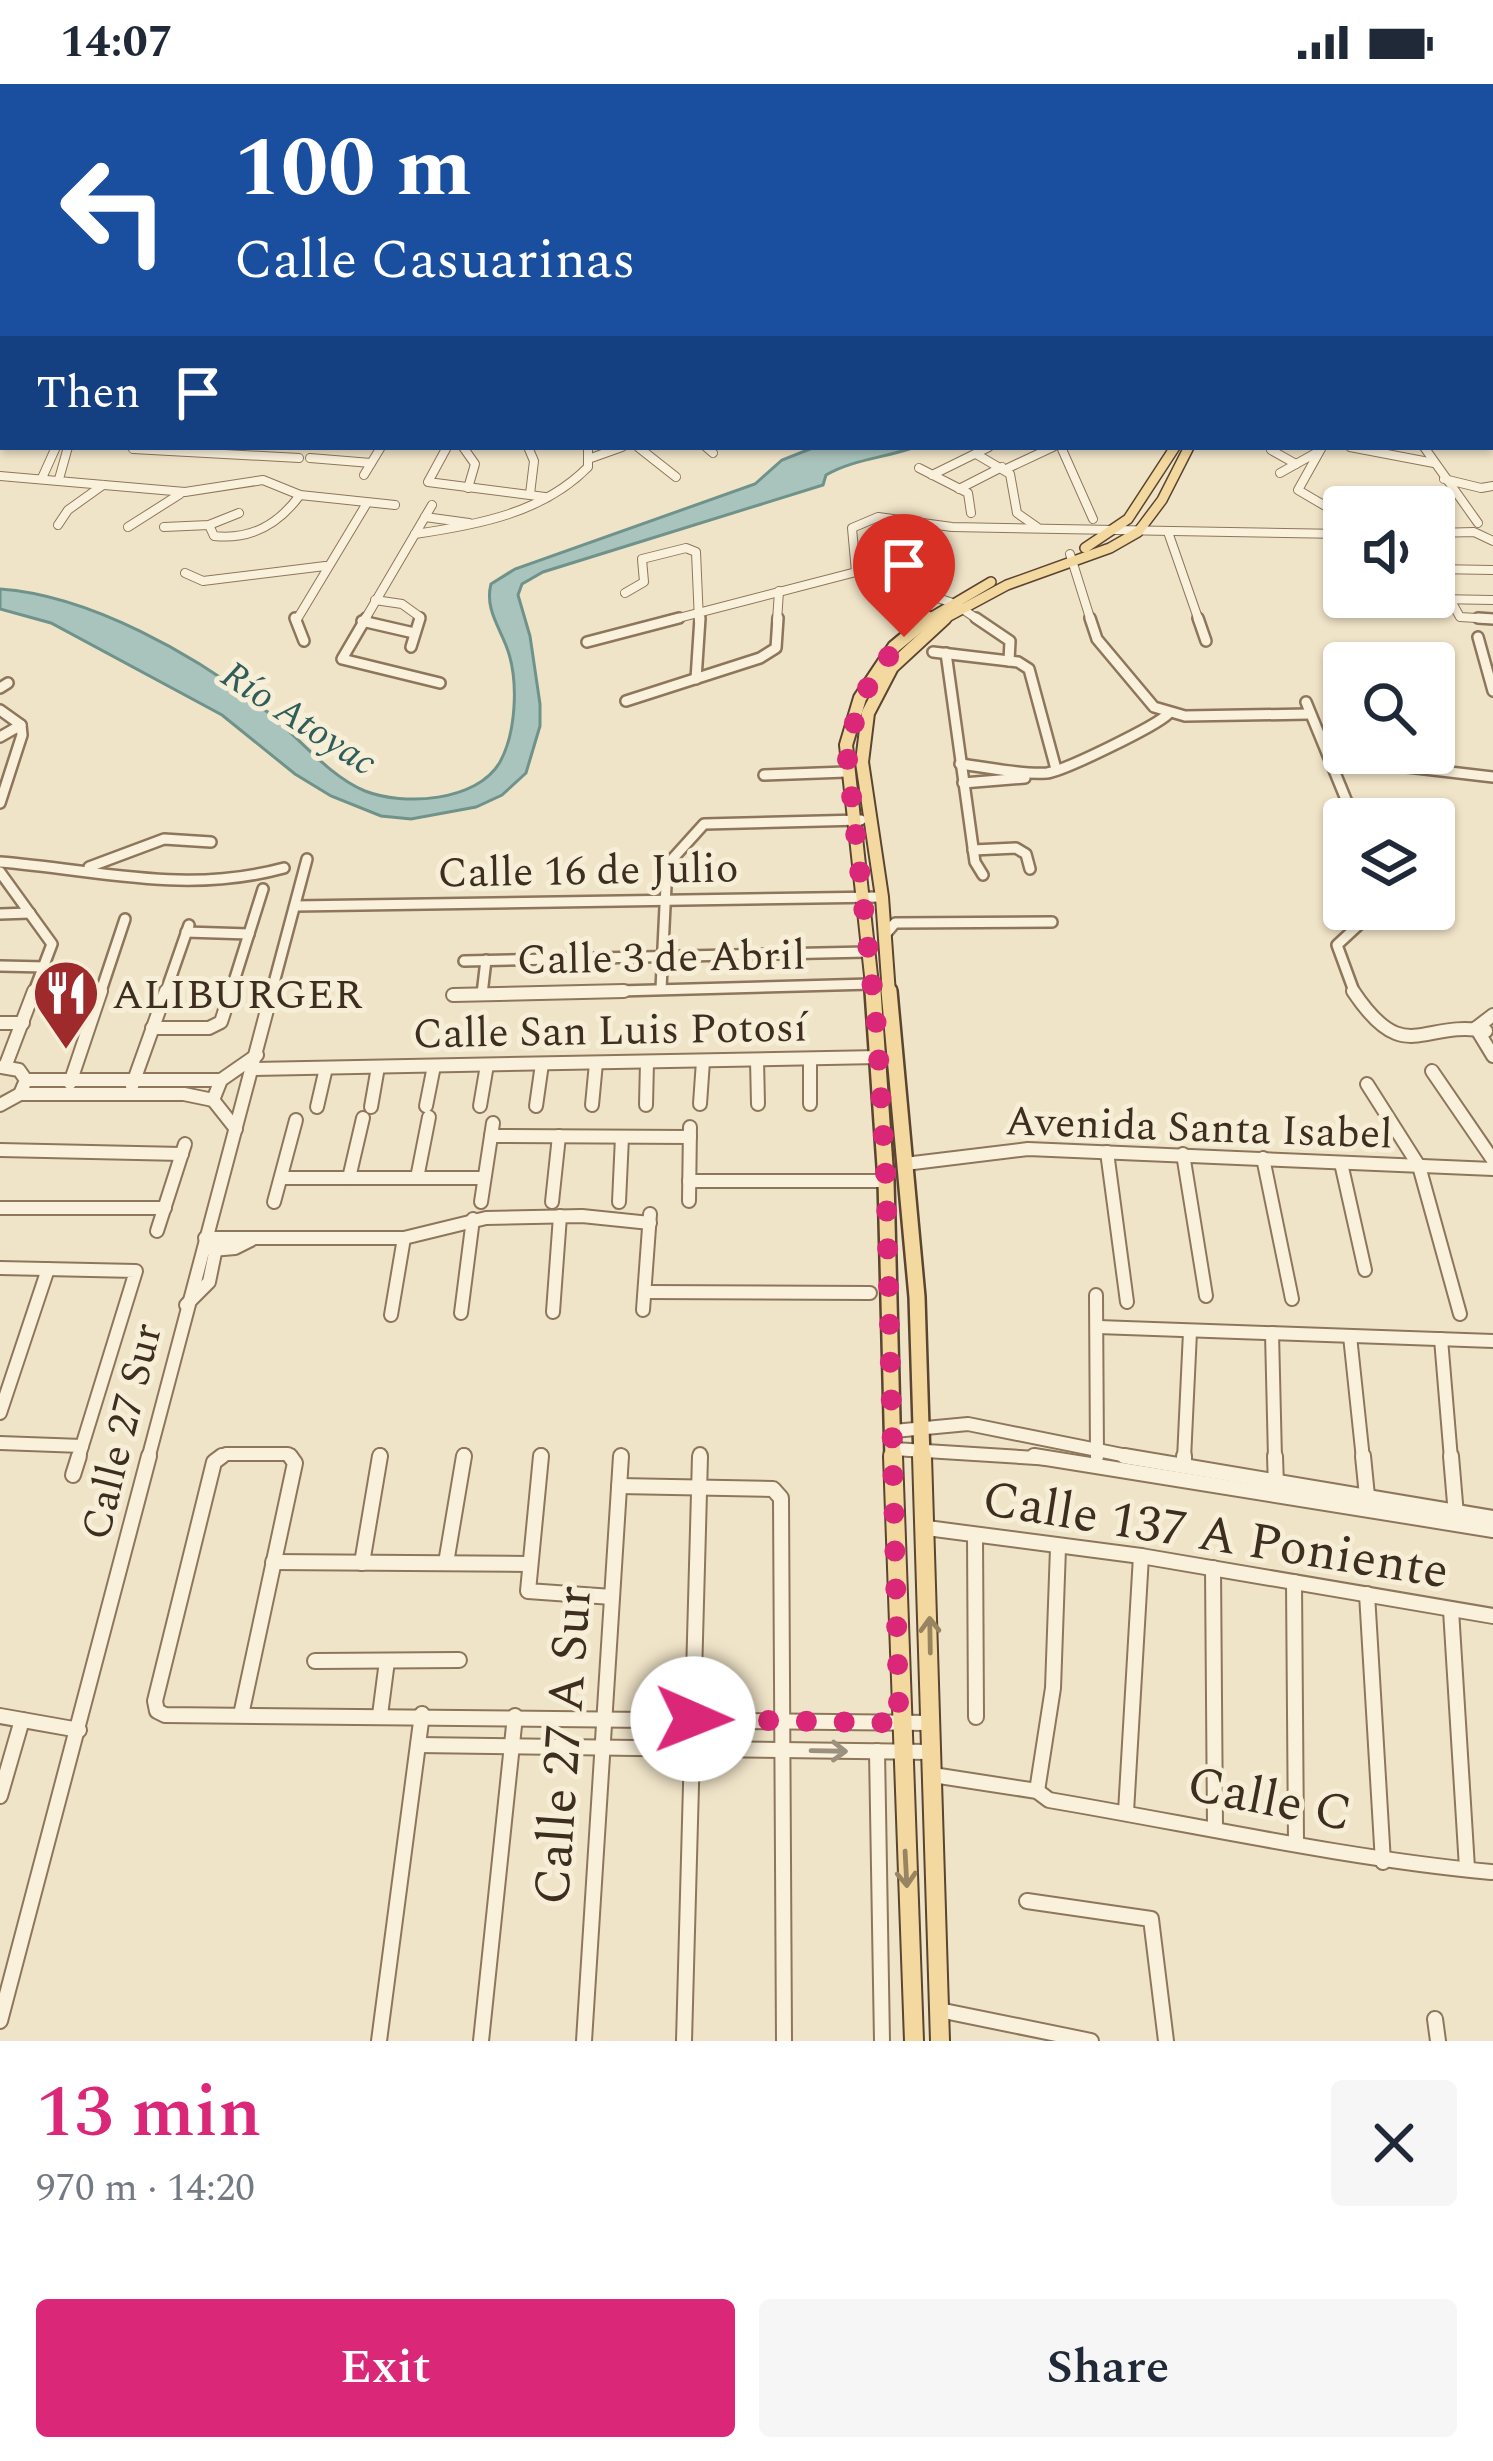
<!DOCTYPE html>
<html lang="en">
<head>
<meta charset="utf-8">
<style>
	body { margin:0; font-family:Spectral,serif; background:#f6f6f7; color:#1f2937; height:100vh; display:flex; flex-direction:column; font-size:45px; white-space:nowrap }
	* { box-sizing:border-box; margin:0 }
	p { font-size:39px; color:#747a83 }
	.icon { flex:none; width:66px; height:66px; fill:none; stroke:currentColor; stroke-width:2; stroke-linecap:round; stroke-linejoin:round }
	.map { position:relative; height:1957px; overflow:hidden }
	.side { display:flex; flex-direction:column; background:#fff; flex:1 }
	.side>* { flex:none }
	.guide { position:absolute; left:0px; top:0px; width:1494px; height:366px; box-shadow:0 3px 9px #0004; background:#1a4fa0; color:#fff; overflow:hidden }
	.fabs { position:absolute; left:1323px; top:402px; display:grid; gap:24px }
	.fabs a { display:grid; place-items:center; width:132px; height:132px; border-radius:12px; background:#fff; box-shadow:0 3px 9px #0004; font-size:60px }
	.pin { position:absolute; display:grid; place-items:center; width:102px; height:102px; color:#fff; margin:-123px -51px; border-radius:50% 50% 50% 0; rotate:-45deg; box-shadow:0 0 12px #0007 }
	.pin .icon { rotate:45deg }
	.me { position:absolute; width:132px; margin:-66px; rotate:91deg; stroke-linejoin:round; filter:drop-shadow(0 0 9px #0008) }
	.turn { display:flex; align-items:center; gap:42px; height:252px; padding:0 36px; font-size:54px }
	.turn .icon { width:156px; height:156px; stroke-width:2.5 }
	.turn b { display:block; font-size:84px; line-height:102px }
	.then { display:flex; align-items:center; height:114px; padding:0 36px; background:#0003; gap:24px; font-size:45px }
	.round { display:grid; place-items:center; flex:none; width:126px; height:126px; border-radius:12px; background:#f6f6f7 }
	.headline { display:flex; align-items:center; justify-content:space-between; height:204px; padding:0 36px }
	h1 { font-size:72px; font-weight:600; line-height:90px; color:#db2777 }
	.button { display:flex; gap:24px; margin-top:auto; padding:24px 36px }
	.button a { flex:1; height:138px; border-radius:12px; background:#db2777; color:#fff; font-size:48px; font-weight:600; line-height:138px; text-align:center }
	.button a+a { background:#f6f6f7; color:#1f2937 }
	.status { display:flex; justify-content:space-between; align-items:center; height:84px; padding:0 60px; background:#fff; direction:ltr }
	.status svg { height:33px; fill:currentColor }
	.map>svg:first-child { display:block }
</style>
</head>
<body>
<div class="status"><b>14:07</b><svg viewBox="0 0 49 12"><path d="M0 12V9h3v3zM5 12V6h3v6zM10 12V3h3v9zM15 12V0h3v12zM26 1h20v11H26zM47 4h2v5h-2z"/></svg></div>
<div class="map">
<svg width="1493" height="1957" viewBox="0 0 1493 1957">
	<rect width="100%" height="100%" fill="#f0e4c8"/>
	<path fill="#a9c4bc" stroke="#6f938a" stroke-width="3" d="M815,363H915C885,374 854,375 826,391L823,401L543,488L522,500L518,511L530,552L540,620V642L526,689L502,711L476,723L411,735L381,732L331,712L295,690L222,631L51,539L0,525V505C89,511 196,571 265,626C297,651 327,691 365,707C403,722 477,718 500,678C516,649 518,600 509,570C502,546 484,526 491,500L515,485L755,400L782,376Z"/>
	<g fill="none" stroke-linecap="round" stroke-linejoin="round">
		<g stroke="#8d765c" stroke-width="9">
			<g id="minor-far4">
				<polyline points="162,0 182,1"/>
				<polyline points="290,0 294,3"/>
				<polyline points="579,0 590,0"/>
				<polyline points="694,0 703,3"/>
				<polyline points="1491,0 1493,7"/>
				<polyline points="320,3 339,0"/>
				<polyline points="461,3 468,2"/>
				<polyline points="619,3 626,0"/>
				<polyline points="779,3 795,3"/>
			</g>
		</g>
		<g stroke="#8d765c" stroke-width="10">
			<g id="minor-far3">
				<polyline points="0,318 3,309"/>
				<polyline points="447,363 428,398 545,413"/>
				<polyline points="463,363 475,380 468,404"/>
				<polyline points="528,363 534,377 530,410"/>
				<polyline points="638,363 676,393"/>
				<polyline points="706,363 713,369"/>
				<polyline points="1061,363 1093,435"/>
				<polyline points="1322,363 1298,406 1344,433"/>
				<polyline points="1350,363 1434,379"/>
				<polyline points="1424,363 1478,439"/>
				<polyline points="133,365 299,374"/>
				<polyline points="1271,366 1296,380"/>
				<polyline points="976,370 1010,390 1017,429 1037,443"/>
				<polyline points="310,374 371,379"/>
				<polyline points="591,374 622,363"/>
				<polyline points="919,384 968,409 971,429"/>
				<polyline points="1006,385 1053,363"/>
				<polyline points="1280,389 1314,370"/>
				<polyline points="364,391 381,363"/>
				<polyline points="932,391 989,363"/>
				<polyline points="0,392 185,408 263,396 300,411 395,421"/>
				<polyline points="42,394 56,363"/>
				<polyline points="59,395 68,363"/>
				<polyline points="1444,395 1481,404 1493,402"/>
				<polyline points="959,405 1002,383"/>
				<polyline points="425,433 469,439"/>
				<polyline points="58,441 68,426 103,401"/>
				<path d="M209,441L214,452C251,456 278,441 300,411"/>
				<polyline points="128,443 180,410"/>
				<polyline points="164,443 209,441 239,429"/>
				<polyline points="1168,448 1199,537"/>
				<polyline points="1434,449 1474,448 1493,457"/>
				<path d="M415,450C477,441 543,429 588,383V363"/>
				<polyline points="1333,450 1344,474"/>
				<polyline points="1070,470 1091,537"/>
				<polyline points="1434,485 1493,486"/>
				<polyline points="856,488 852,444 878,433 952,443 1344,450"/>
				<polyline points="185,489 203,497 325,482"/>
				<polyline points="625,509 644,498 642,475 686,464 696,468 699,537"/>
				<polyline points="1436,515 1493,516"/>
				<polyline points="375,516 402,520 420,533 419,537"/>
				<polyline points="1451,517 1460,533 1493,535"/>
				<polyline points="961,524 980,537"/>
				<polyline points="296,537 367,419"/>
				<polyline points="364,537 432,421"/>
				<polyline points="667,537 856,488 950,518"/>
				<polyline points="777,537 779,507"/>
			</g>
		</g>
		<g stroke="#8d765c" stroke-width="14">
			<g id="minor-far2">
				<polyline points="295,534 304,557"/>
				<polyline points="366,534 342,575 440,599"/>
				<polyline points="976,534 1010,557 1009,577"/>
				<polyline points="1090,534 1097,555 1154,623 1185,632 1309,630"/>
				<polyline points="1198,534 1206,557"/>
				<polyline points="1478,534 1493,535"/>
				<polyline points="362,537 414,549"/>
				<polyline points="1478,553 1493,607"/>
				<polyline points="587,558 679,534"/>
				<polyline points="411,563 420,534"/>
				<polyline points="933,568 1018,578 1029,585 1056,685"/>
				<polyline points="946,569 975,778 983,791"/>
				<polyline points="696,595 700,534"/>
				<polyline points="0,604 8,599"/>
				<polyline points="626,617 760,574 776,564 778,534"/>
				<polyline points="1306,618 1354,735"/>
				<polyline points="0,626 21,641 22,651 0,719"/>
				<polyline points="0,653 21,641"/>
				<polyline points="1330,674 1493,693"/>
				<path d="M960,680C987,683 1020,691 1047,689C1064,687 1156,642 1168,630"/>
				<polyline points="764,691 846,688"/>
				<polyline points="963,699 1025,694"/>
				<polyline points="973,766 1016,764 1026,770 1030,785"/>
				<path d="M0,778C100,786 184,811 284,784"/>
				<polyline points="89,783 164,755 211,758"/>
				<polyline points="0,788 52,860 33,910"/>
				<polyline points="295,822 882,813"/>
				<polyline points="0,830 30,829"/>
				<polyline points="186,848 249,850"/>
				<polyline points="884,852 895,839 1052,838"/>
				<polyline points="464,877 867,868"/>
				<polyline points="0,882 46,883"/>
				<polyline points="661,905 667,781 704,740 861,736"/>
				<polyline points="100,910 125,835"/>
				<polyline points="165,910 189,841"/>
				<polyline points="230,910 263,805"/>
				<polyline points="271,910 307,775"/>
				<polyline points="482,910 486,876"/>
				<polyline points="510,910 871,900"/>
				<polyline points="1355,910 1337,861 1364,836 1393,825"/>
			</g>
		</g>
		<g stroke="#8d765c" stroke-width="16">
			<g id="minor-far1">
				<path d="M1353,907C1405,985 1422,935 1486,947"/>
				<polyline points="453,911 624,907"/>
				<polyline points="0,939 23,939"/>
				<polyline points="152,944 209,944 221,938 231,907"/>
				<polyline points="1476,944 1493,972"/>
				<polyline points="1476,944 1493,931"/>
				<polyline points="810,975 810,1020"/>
				<polyline points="757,976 758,1020"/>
				<polyline points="5,983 34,907"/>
				<polyline points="253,985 879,973"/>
				<polyline points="1432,987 1493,1076"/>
				<polyline points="26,996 221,996"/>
				<polyline points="70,999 101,907"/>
				<polyline points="1367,1000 1419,1082 1460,1230"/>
				<polyline points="132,1002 166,907"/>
				<polyline points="20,1010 184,1010 213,1016"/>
				<polyline points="700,1020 703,977"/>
				<polyline points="0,1021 20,1010 26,996 19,986 2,983"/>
				<polyline points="592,1021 596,979"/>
				<polyline points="646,1021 647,978"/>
				<polyline points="426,1022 434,982"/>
				<polyline points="480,1022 487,981"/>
				<polyline points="536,1022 542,980"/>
				<polyline points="317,1023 326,984"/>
				<polyline points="371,1023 378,983"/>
				<polyline points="236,1045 213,1016 221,996 257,971"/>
				<polyline points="491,1052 690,1053"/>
				<polyline points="0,1066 182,1070"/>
				<polyline points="1107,1068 1127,1218"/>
				<polyline points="1183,1070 1206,1212"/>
				<polyline points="1263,1074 1292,1215"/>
				<polyline points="1341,1079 1365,1186"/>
				<polyline points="905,1080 1028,1065 1493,1085"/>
				<polyline points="281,1094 484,1094"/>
				<polyline points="349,1094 363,1034"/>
				<polyline points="417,1094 429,1033"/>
				<polyline points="689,1097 886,1097"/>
				<polyline points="689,1117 690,1043"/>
				<polyline points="274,1118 296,1036"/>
				<polyline points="481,1118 493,1039"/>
				<polyline points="552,1118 559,1052"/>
				<polyline points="619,1118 622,1053"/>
				<polyline points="0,1124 165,1124"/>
				<polyline points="157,1147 185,1060"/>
				<polyline points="205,1154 404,1154 486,1134 582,1132 650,1139"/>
				<polyline points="212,1166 235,1164 251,1156"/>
				<polyline points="0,1184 136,1187 78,1375"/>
				<polyline points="645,1208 870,1209"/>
				<polyline points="1096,1211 1097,1373"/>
				<polyline points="186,1221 209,1198 218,1154"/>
				<polyline points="643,1226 650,1130"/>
				<polyline points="553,1228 560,1132"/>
				<polyline points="461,1229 473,1135"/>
				<polyline points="391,1231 404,1154"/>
				<polyline points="1098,1243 1493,1257"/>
				<polyline points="1272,1249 1275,1375"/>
				<polyline points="1350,1252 1363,1375"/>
				<polyline points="1441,1255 1451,1375"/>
				<polyline points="0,1329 48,1185"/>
				<polyline points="894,1347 968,1340 1142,1375"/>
				<polyline points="0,1359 82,1362"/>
				<polyline points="894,1365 1052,1375"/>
				<polyline points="148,1375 272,907"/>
				<polyline points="218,1375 226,1370 288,1370 292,1375"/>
				<polyline points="379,1375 380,1371"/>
				<polyline points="463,1375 464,1371"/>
				<polyline points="541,1375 541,1371"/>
				<polyline points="700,1375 700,1370"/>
				<polyline points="1184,1375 1190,1248"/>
			</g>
		</g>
		<g stroke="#8d765c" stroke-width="18">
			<g id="minor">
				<polyline points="222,1372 214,1378 155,1617 157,1627 165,1631 932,1639"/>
				<polyline points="541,1372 528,1507 612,1513"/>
				<polyline points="1034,1372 1493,1446"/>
				<polyline points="1124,1372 1493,1434"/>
				<polyline points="1275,1372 1276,1402"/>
				<polyline points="1363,1372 1367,1412"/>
				<polyline points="1451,1372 1456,1431"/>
				<polyline points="1184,1382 1184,1372"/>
				<polyline points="73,1391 79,1372"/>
				<polyline points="619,1402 773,1405 781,1414 784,1957"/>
				<polyline points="927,1444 1141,1472 1493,1532"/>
				<polyline points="975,1451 976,1633"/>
				<polyline points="273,1478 528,1480"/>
				<polyline points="362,1479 380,1372"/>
				<polyline points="446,1479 464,1372"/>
				<polyline points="1213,1484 1215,1743"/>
				<polyline points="1294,1498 1296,1758"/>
				<polyline points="1367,1510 1383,1778"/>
				<polyline points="1451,1526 1467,1784"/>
				<polyline points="315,1577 459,1576"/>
				<polyline points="241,1631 295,1379 290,1372"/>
				<polyline points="380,1631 387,1577"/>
				<polyline points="0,1632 79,1646"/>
				<polyline points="418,1661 931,1668"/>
				<polyline points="877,1667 882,1957"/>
				<path d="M933,1691L1037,1707L1049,1716C1196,1741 1343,1774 1491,1788"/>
				<polyline points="1037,1707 1053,1604 1058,1464"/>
				<polyline points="0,1712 22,1636"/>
				<polyline points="1126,1728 1141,1472"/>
				<polyline points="1027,1817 1151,1835 1166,1957"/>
				<polyline points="939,1926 1091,1957"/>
				<polyline points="1435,1935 1438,1957"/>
				<polyline points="0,1937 149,1372"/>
				<polyline points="379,1957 422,1630"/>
				<polyline points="481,1957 515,1632"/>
				<polyline points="584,1957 621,1372"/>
				<polyline points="684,1957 700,1372"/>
			</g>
		</g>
		<g stroke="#5b4430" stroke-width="12">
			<g id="major-far3">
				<polyline points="1085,464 1128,435 1175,363"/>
				<polyline points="925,537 991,498"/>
				<polyline points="940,537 1007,501 1110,464 1138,448 1162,416 1189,363"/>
			</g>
		</g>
		<g stroke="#5b4430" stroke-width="16">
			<g id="major-far2">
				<polyline points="873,910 846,661 860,614 894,563 929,534"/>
				<polyline points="889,910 882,813 862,678 868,629 892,583 945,534"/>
			</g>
		</g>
		<g stroke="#5b4430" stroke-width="20">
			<g id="major-far1">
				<polyline points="873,907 886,1097 893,1375"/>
				<polyline points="889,907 917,1213 922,1375"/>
			</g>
		</g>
		<g stroke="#5b4430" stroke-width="22">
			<g id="major">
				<polyline points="893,1372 914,1957"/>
				<polyline points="922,1372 940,1957"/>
			</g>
		</g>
		<g stroke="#5b4430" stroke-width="5">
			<g id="highway">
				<polygon points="482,0 491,0 494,3 485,3"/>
				<polygon points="532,0 542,0 545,3 535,3"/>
				<rect x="1491" y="58" width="2" height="6"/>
				<rect x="1491" y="73" width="2" height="6"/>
			</g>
		</g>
		<use href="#minor-far4" stroke="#faf1dc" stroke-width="6"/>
		<use href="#minor-far3" stroke="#faf1dc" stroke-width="8"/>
		<use href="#minor-far2" stroke="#faf1dc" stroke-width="9"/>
		<use href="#minor-far1" stroke="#faf1dc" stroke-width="12"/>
		<use href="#minor" stroke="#faf1dc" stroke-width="14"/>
		<use href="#major-far3" stroke="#f3d9a0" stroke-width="9"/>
		<use href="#major-far2" stroke="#f3d9a0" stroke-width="12"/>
		<use href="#major-far1" stroke="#f3d9a0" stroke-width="15"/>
		<use href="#major" stroke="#f3d9a0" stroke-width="18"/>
		<use href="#highway" fill="#e0a458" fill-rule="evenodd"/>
	</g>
	<defs><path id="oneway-shaft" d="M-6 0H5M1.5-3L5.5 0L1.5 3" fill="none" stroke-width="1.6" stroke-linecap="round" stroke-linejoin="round" transform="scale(3)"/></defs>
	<g stroke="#988460">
		<use href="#oneway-shaft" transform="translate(930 1551) rotate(-91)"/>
		<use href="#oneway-shaft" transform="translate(906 1785) rotate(87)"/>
	</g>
	<use stroke="#9c907e" href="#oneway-shaft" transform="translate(829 1667) rotate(1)"/>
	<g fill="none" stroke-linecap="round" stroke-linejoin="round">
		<polyline stroke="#db2777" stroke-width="21" stroke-dasharray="0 37.8" points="693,1635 899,1639 886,1097 877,947 846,661 871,595 904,553"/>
	</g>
	<defs>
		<g id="restaurant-pin" transform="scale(3.45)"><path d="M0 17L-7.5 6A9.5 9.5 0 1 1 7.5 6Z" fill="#9e2a2b" stroke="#f7eed8"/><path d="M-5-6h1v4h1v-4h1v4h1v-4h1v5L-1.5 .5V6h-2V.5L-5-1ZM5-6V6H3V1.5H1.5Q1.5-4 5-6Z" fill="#fff"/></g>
	</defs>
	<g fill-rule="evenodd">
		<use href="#restaurant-pin" x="66" y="909"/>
	</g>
	<g text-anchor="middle" stroke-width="10" stroke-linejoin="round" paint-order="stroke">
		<g font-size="39" font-style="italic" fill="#2f5d5a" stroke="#f7eed8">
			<text transform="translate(300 633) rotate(33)" y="14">Río Atoyac</text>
		</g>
		<g font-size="42" fill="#3d2e20" stroke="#f7eed8">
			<text transform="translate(588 785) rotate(-1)" y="15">Calle 16 de Julio</text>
			<text transform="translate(661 872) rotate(-1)" y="15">Calle 3 de Abril</text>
			<text transform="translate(610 945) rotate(-1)" y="15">Calle San Luis Potosí</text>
			<text transform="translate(1199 1042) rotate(2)" y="15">Avenida Santa Isabel</text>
			<text transform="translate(120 1347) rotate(-76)" y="15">Calle 27 Sur</text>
		</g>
		<g font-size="42" fill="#3d2e20" stroke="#f7eed8" text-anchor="start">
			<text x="112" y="924">ALIBURGER</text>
		</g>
		<g font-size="51" fill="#3d2e20" stroke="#f7eed8">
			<text transform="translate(1216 1449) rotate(9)" y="18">Calle 137 A Poniente</text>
			<text transform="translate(561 1661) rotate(-86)" y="18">Calle 27 A Sur</text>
			<text transform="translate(1270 1713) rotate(11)" y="18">Calle C</text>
		</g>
	</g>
</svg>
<div class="fabs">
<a><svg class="icon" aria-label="sound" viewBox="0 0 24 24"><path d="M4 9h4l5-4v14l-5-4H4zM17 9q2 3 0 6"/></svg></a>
<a><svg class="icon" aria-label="search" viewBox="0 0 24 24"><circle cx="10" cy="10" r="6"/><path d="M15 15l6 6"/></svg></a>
<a><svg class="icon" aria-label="layers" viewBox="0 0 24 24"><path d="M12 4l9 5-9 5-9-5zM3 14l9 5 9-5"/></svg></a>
</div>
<div class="pin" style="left:904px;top:553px;background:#d93025"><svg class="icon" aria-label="arrive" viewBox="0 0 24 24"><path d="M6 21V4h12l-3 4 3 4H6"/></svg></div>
<svg class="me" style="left:693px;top:1635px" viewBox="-20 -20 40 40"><circle r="19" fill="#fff"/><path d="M0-13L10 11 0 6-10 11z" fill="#db2777"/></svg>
<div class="guide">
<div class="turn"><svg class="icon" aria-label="left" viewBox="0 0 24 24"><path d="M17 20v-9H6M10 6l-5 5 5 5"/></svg><div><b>100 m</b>Calle Casuarinas</div></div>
<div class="then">Then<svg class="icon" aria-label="arrive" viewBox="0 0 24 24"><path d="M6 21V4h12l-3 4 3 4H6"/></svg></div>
</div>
</div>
<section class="side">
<div class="headline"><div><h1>13 min</h1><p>970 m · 14:20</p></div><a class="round"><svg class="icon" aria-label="close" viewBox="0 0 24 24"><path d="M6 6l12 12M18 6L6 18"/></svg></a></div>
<div class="button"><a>Exit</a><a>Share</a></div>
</section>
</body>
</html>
